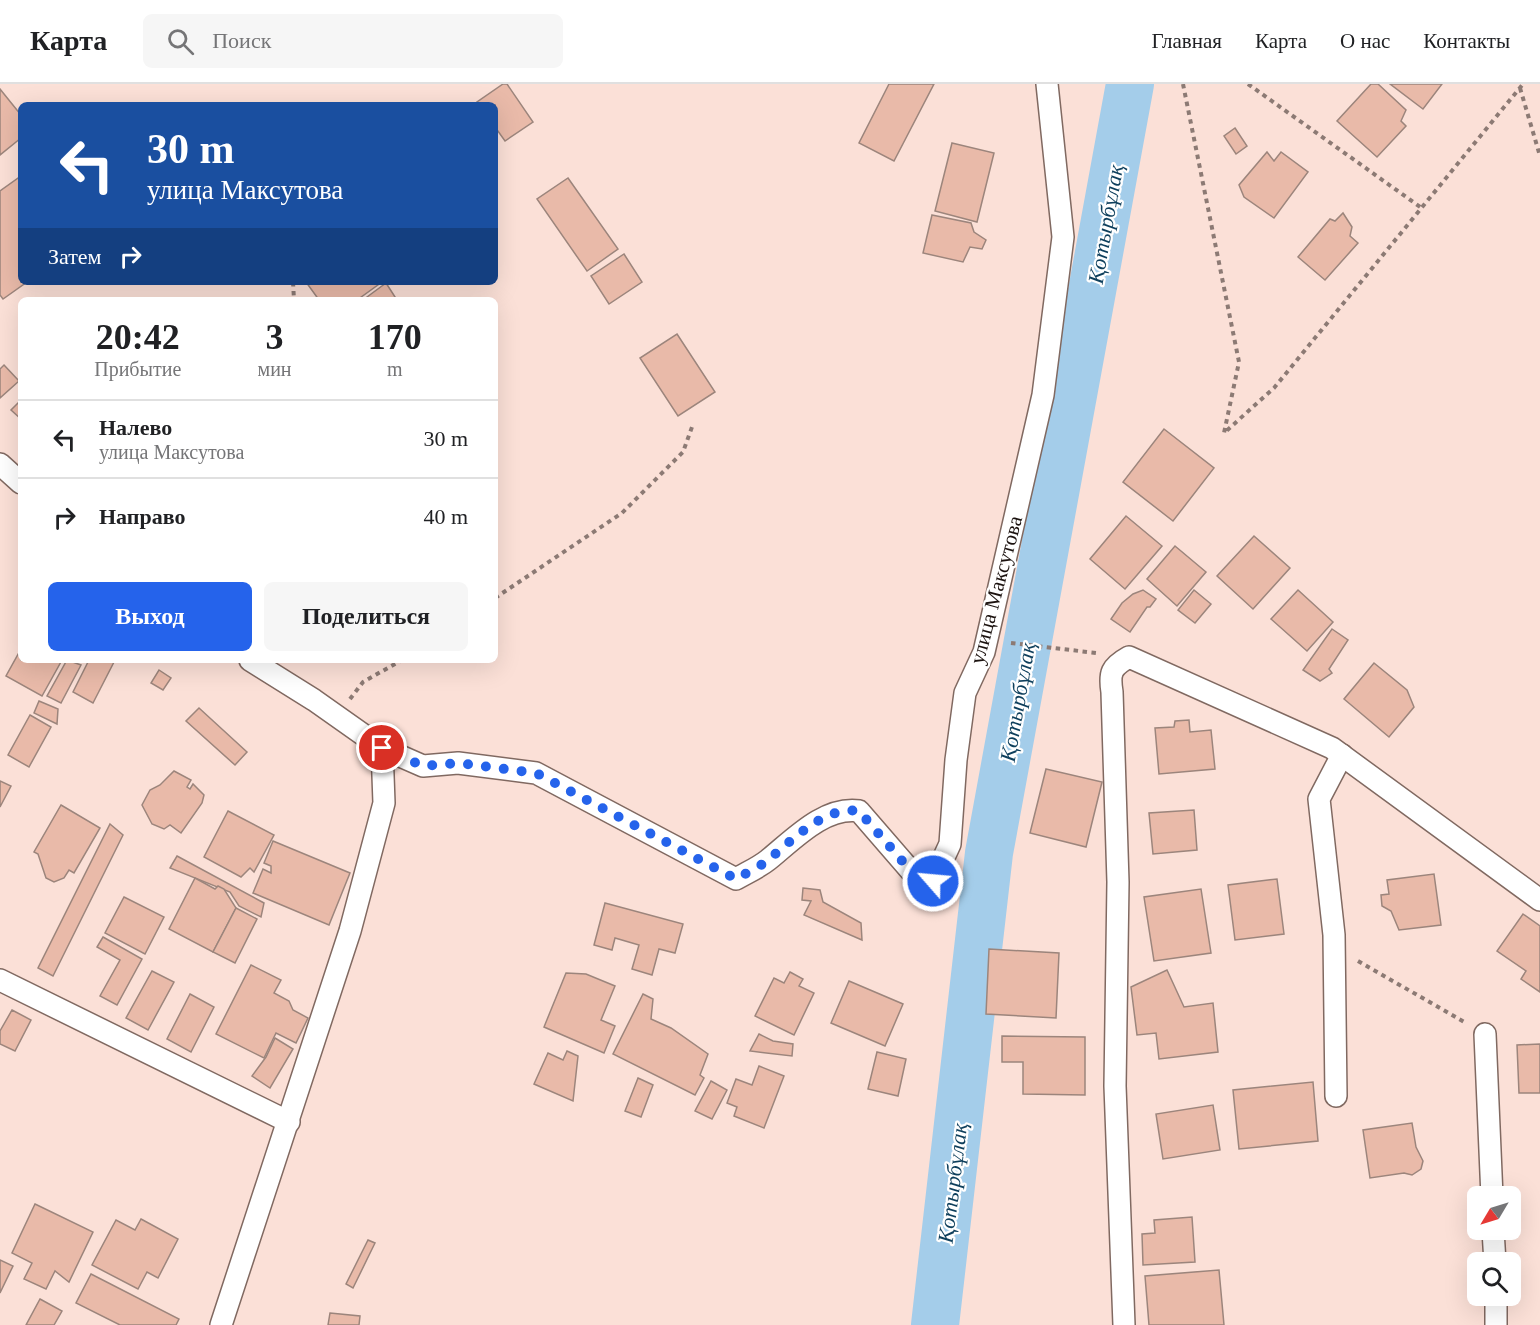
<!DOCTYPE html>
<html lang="ru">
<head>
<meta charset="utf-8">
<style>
	body { margin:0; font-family:"Times New Roman",serif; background:#f6f6f6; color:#202124; height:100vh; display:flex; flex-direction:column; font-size:22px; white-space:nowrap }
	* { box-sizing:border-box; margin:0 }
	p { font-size:20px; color:#757577 }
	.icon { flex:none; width:33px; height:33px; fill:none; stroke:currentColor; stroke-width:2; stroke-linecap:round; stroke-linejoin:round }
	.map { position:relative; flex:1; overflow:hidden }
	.sheet { position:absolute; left:18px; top:213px; width:480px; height:366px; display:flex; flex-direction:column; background:#fff; border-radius:9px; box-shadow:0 6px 24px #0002 }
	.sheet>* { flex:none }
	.banner { position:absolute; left:18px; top:18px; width:480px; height:183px; border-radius:9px; box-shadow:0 6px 24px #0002; background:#1a4fa0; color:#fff; overflow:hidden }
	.needle { width:39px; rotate:232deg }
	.buttons { position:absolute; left:1467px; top:1102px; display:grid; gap:12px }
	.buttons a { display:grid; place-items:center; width:54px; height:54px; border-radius:9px; background:#fff; box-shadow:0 6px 24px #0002; font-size:30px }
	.pin { position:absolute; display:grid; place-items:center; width:51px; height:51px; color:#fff; margin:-26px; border:3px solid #fff; border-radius:50%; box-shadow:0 2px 6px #0007 }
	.me { position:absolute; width:66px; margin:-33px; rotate:297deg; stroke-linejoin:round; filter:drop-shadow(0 0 4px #0008) }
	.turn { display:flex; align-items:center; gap:21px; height:126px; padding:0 30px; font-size:27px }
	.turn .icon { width:78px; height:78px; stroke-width:2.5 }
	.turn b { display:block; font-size:42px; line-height:51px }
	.then { display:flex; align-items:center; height:57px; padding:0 30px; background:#0003; gap:12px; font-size:22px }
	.eta { display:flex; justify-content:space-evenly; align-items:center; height:102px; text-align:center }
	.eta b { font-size:36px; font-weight:700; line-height:42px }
	.action { display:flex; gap:12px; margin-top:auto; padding:12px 30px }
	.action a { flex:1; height:69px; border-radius:9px; background:#2563eb; color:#fff; font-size:24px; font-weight:700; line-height:69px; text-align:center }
	.action a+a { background:#f6f6f6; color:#202124 }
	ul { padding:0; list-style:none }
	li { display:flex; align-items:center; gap:18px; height:78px; padding:0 30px; border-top:2px solid #e0e0e0 }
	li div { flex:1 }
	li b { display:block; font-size:22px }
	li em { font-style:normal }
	header { display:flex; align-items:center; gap:36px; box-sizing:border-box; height:84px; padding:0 30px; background:#fff; border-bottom:2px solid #e0e0e0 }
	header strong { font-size:28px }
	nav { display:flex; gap:33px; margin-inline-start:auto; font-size:21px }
	.search { width:420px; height:54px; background:#f6f6f6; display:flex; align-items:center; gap:15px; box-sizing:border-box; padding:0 21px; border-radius:9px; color:#757577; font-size:22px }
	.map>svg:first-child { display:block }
</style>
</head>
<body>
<header>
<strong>Карта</strong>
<div class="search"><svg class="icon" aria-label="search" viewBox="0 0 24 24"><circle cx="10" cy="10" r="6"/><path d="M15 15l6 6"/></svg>Поиск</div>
<nav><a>Главная</a><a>Карта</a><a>О нас</a><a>Контакты</a></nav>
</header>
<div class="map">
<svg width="1540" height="1241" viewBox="0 0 1540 1241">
	<rect width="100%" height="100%" fill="#fbe0d7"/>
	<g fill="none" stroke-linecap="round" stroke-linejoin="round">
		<polyline stroke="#a4cdea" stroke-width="48" points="935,1241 989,769 1130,0"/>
	</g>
	<g fill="#e9baa9" stroke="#9c857c" stroke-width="1.5">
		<polygon points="503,0 507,0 533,38 505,57 495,43 495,21 479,21 477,18"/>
		<polygon points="889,0 934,0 894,77 859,59"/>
		<polygon points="1371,0 1378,0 1406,26 1401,37 1406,42 1377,73 1337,37"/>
		<polygon points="1390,0 1442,0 1423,25"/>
		<polygon points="0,5 21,31 21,54 0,71"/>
		<polygon points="1235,44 1247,62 1236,70 1224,52"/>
		<polygon points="952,59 994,69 977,138 935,127"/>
		<polygon points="1267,68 1274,77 1281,68 1308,88 1274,134 1244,113 1239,101"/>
		<polygon points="21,92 21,198 27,198 3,215 0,211 0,107"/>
		<polygon points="568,94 618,165 587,187 537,115"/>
		<polygon points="1343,129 1352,143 1350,152 1358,159 1325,196 1298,173 1330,135 1335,137"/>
		<polygon points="932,131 971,139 974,148 986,156 982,165 970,163 963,178 923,169"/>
		<polygon points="624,170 642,198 609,220 591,192"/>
		<polygon points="306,198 382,198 357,216 319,216"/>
		<polygon points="386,199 397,216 363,216"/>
		<polygon points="677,250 715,308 678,332 640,274"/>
		<polygon points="4,281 19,297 0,314 0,285"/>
		<polygon points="21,316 21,335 11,326"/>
		<polygon points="1164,345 1214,384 1173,437 1123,398"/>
		<polygon points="1126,432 1162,462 1125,505 1090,475"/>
		<polygon points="1254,452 1290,484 1253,525 1217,492"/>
		<polygon points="1175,462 1206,488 1177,522 1147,495"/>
		<polygon points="1143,506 1156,515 1150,523 1147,523 1130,548 1111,535 1122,519 1133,510"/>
		<polygon points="1194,506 1211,520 1195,539 1178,526"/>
		<polygon points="1298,506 1333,538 1307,567 1271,535"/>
		<polygon points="1332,545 1348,556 1329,585 1332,589 1320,597 1303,586"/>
		<polygon points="21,565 21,576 62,576 42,612 6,592"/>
		<polygon points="67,576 81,581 61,619 47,612"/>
		<polygon points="89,576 115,576 93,619 73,608"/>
		<polygon points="1374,579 1407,606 1414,623 1389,653 1344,615"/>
		<polygon points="159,586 171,594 163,606 151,599"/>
		<polygon points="39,617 58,625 57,640 34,629"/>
		<polygon points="199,624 247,668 235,681 186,637"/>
		<polygon points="30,631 51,643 29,683 8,671"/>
		<polygon points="1189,636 1190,648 1211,646 1215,685 1159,690 1155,644 1174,643 1175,637"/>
		<polygon points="1046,685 1102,698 1086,763 1030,749"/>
		<polygon points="174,687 191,696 187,703 190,705 193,700 204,711 202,719 181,749 170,741 164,745 152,740 142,721 150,706 160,701"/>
		<polygon points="0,697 11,702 0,723"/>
		<polygon points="61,721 100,744 74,789 69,786 64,794 54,798 46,794 38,770 34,768"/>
		<polygon points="1194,726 1197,766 1153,770 1149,729"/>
		<polygon points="228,727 274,751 254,788 250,784 241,793 204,773"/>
		<polygon points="110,740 123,751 53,892 38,884"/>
		<polygon points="273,757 350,789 329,841 253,809 263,785 271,789 271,782 264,779"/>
		<polygon points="177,772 264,819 261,833 239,822 230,808 170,784"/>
		<polygon points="1434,790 1441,841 1399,846 1391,827 1382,822 1381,811 1389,810 1387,796"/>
		<polygon points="195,794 215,805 218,802 224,805 236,824 213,868 169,845"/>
		<polygon points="1277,795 1284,850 1235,856 1228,801"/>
		<polygon points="803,804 820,806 823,818 861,839 862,856 804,831 811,817 802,816"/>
		<polygon points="1201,805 1211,869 1154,877 1144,813"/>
		<polygon points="124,813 164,833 145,870 105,849"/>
		<polygon points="605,819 683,840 675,869 659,865 652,891 632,885 639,861 615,854 612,866 594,861"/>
		<polygon points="236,824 257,835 235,879 213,868"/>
		<polygon points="1523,830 1540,842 1540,908 1521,895 1526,887 1497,867"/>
		<polygon points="103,853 142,875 117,921 100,912 120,876 97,863"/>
		<polygon points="989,865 1059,869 1056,934 986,930"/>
		<polygon points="251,881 281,896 274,909 289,917 293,926 308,934 296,959 276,949 264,974 216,950"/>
		<polygon points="1167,886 1184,923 1213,919 1218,968 1159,975 1156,949 1137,951 1131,903"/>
		<polygon points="152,887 174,898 148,946 126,934"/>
		<polygon points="790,888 803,895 799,902 814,909 794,951 755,932 774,894 784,899"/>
		<polygon points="566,889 586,890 615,902 601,936 615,942 604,969 544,943"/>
		<polygon points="849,897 903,920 885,962 831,939"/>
		<polygon points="190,910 214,923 191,968 167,955"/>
		<polygon points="643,910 653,915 651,935 671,944 708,970 700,991 704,994 695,1011 613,970"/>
		<polygon points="12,926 31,936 15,967 0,960 0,947"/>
		<polygon points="759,950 773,957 793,960 792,972 750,967"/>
		<polygon points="1002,952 1085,953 1085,1011 1023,1010 1023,978 1002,978"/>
		<polygon points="275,954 293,965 270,1004 252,992 266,973"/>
		<polygon points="1540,960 1540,1009 1519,1009 1517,961"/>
		<polygon points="567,967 578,972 573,1017 534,1000 548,969 563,976"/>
		<polygon points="877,968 906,975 898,1012 868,1005"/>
		<polygon points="759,982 784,992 764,1044 734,1032 737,1023 727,1019 736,995 752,1001"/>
		<polygon points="638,994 653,1001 641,1033 625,1027"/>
		<polygon points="711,997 727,1006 712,1035 695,1027"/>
		<polygon points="1313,998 1318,1057 1239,1065 1233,1006"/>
		<polygon points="1213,1021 1220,1066 1163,1075 1156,1030"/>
		<polygon points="1412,1039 1416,1063 1423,1077 1421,1085 1412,1091 1404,1089 1370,1094 1363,1046"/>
		<polygon points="35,1120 93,1148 69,1198 55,1187 46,1205 24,1195 32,1179 12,1169"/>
		<polygon points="1192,1133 1195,1178 1143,1181 1142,1150 1155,1149 1154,1136"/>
		<polygon points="141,1135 178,1155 158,1194 147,1188 138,1205 92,1181 116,1136 135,1146"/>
		<polygon points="368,1156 375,1159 353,1204 346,1200"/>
		<polygon points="0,1176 13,1182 0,1209"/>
		<polygon points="1219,1186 1224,1241 1149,1241 1145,1192"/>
		<polygon points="91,1190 179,1235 176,1241 120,1241 76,1219"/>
		<polygon points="40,1215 62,1227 54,1241 26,1241"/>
		<polygon points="330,1229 360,1232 359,1241 328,1241"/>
	</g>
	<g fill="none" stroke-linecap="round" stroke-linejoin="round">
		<g stroke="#806961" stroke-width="24">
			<g id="street">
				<polyline points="0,380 21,399"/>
				<path d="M250,576L314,616L382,664L423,682L458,679L536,689L736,795C746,789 758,784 768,776C793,756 824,722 859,727L917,794L933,797L950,760L956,676L965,609L984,568L1043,311L1063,153L1047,0"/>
				<polyline points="0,896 289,1038"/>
				<polyline points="1485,950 1492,1113"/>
				<polyline points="1336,1012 1334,851 1319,715 1342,671"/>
				<polyline points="1493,1146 1495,1179"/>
				<polyline points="1496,1212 1496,1241"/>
				<polyline points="221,1241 350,847 384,719 382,664"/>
				<path d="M1124,1241L1115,1002L1118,798L1112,608C1109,589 1111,583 1129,573L1332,664L1540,816"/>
			</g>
		</g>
		<g stroke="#8c7a74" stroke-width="4" stroke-dasharray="4.5 4.5" stroke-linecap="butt">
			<polyline points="1183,0 1239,278 1224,349 1274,304 1523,0"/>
			<polyline points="1248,0 1423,125"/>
			<polyline points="1520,4 1540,72"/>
			<polyline points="293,198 294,216"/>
			<polyline points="495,514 622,429 683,368 692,343"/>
			<polyline points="1011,559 1096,569"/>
			<polyline points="350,615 363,598 402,576"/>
			<polyline points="1358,877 1466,939"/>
		</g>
		<use href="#street" stroke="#fff" stroke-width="21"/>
	</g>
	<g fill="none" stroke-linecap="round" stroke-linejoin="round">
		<path stroke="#2563eb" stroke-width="10" stroke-dasharray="0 18" d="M382,664L423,682L458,679L536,689L736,795C746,789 758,784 768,776C793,756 824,722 859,727L917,794L933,797"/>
	</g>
	<g text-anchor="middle" stroke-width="4.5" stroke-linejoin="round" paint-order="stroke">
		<g font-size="21" fill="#1b120f" stroke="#fff">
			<text transform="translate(996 506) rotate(-75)" y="7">улица Максутова</text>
		</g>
		<g font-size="22" font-style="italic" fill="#0e3f5c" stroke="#fff">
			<text transform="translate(1105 140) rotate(-80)" y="8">Қотырбұлақ</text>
			<text transform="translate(1017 618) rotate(-80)" y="8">Қотырбұлақ</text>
			<text transform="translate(952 1099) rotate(-83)" y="8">Қотырбұлақ</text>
		</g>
	</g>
</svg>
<div class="buttons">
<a><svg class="needle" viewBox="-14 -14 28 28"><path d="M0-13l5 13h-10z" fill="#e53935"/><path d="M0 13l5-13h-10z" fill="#757577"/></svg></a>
<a><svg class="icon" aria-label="search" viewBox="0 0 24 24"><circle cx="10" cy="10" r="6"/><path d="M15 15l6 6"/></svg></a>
</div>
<div class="pin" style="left:382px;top:664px;background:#d93025"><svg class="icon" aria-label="arrive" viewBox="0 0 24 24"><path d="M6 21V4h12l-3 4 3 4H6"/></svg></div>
<svg class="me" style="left:933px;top:797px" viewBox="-20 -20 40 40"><circle r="17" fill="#2563eb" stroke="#fff" stroke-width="3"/><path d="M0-11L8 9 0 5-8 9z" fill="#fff"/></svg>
<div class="banner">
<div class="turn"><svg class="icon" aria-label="left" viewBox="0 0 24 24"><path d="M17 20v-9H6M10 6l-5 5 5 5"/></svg><div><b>30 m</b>улица Максутова</div></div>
<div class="then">Затем<svg class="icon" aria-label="right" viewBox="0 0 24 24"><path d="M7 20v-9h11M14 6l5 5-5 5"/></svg></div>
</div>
<section class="sheet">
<div class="eta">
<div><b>20:42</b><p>Прибытие</p></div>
<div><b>3</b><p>мин</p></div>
<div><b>170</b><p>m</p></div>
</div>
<ul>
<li><svg class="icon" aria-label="left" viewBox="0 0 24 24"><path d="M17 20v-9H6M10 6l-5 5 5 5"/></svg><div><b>Налево</b><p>улица Максутова</p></div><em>30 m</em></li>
<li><svg class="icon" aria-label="right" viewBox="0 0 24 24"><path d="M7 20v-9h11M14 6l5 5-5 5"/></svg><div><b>Направо</b></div><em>40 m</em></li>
</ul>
<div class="action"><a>Выход</a><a>Поделиться</a></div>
</section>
</div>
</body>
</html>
